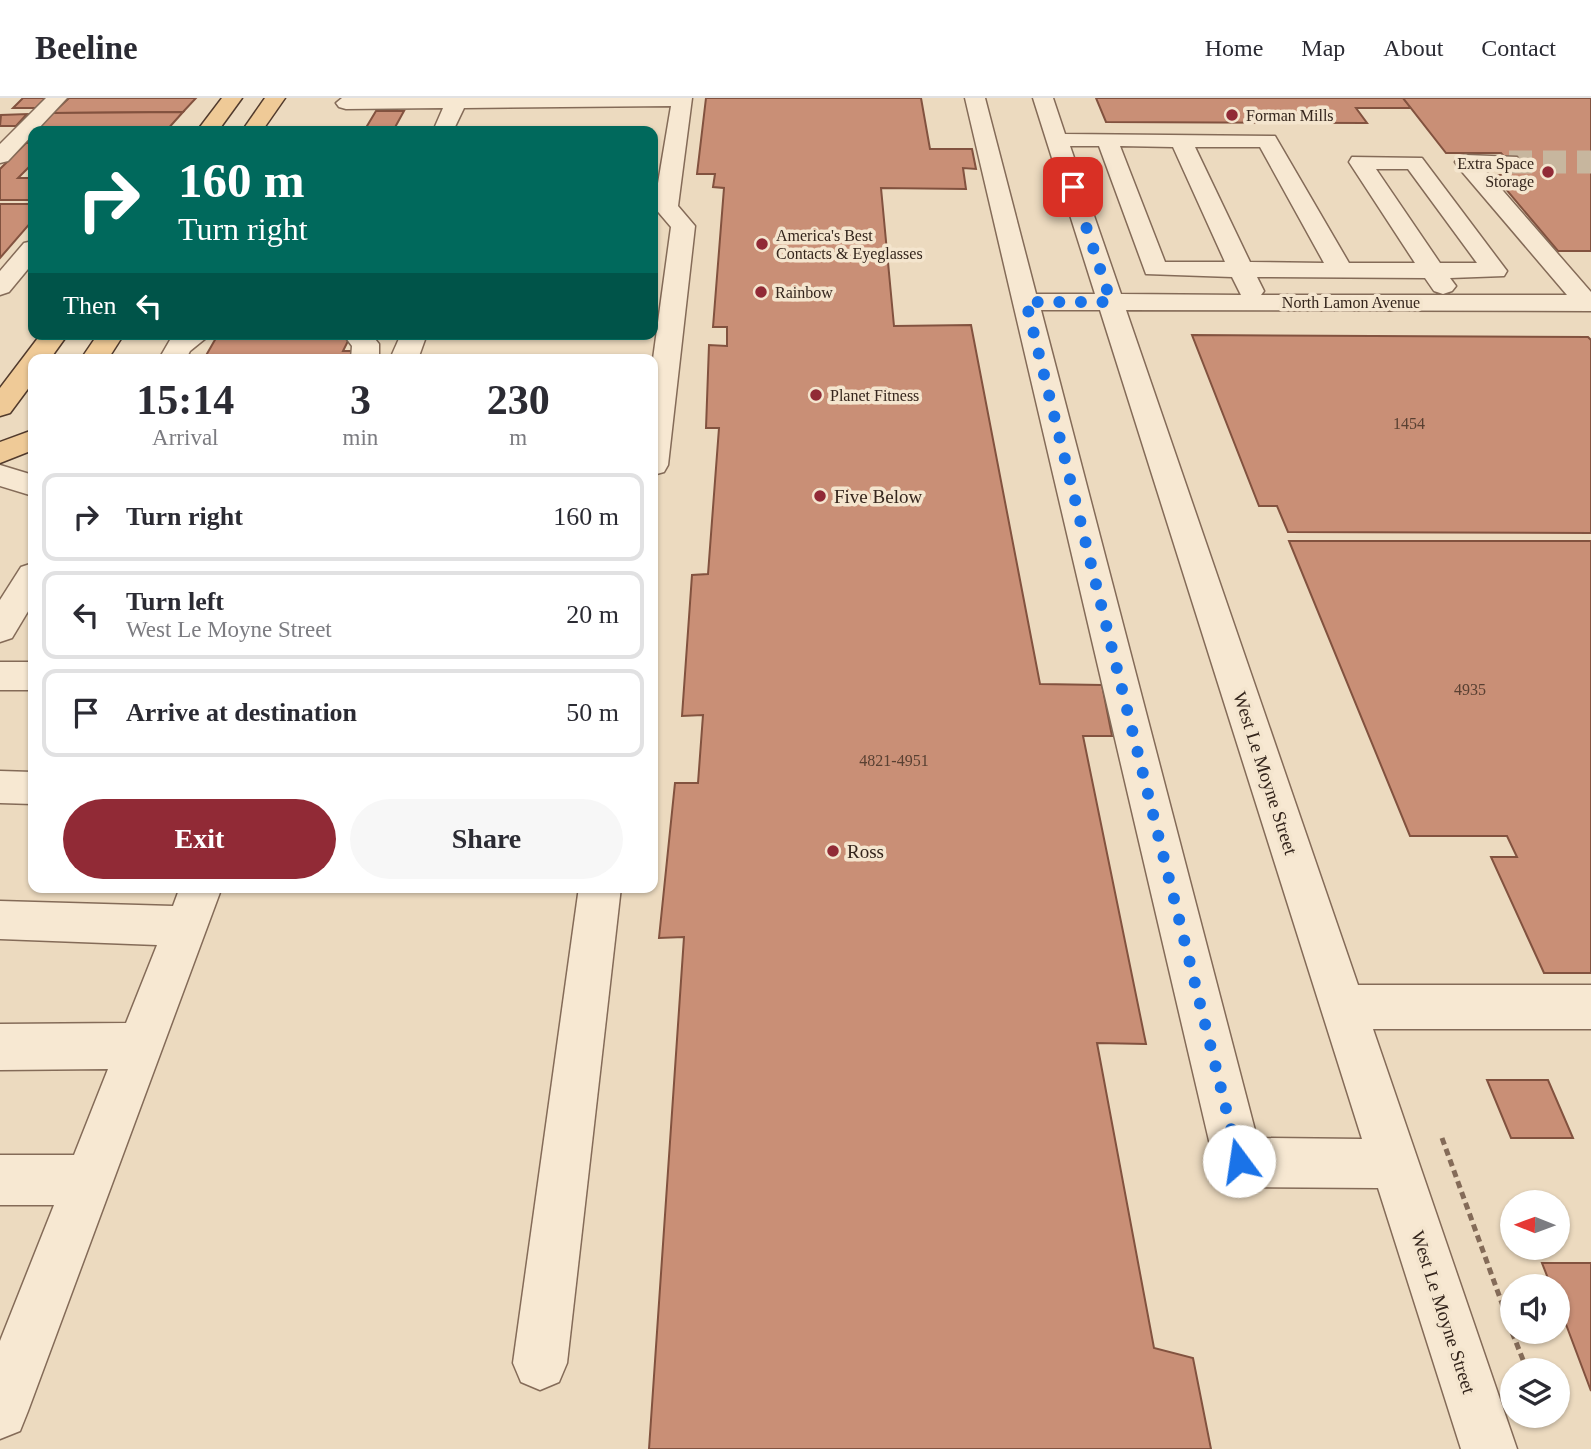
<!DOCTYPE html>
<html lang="en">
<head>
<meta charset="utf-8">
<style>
	body { margin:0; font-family:Georgia,serif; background:#f7f7f7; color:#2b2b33; height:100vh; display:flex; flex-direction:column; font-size:26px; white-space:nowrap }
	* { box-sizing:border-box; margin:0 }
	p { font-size:23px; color:#7c7c81 }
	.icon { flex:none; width:38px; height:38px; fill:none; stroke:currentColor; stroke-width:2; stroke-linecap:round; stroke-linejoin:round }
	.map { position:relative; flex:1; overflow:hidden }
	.sheet { position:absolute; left:28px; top:256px; width:630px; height:539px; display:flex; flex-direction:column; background:#fff; border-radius:14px; box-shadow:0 2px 5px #0004 }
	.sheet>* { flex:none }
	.top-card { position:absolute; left:28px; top:28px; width:630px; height:214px; border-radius:14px; box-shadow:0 2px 5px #0004; background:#00695c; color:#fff; overflow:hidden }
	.needle { width:46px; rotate:271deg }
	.fabs { position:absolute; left:1500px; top:1092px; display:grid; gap:14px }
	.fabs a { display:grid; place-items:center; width:70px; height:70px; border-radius:50%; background:#fff; box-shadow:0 2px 5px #0004; font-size:35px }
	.pin { position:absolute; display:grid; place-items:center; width:60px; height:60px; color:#fff; margin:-30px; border-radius:14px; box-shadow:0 4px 10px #0006 }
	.me { position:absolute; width:77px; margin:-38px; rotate:346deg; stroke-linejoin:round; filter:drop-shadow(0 0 5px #0008) }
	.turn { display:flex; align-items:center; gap:24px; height:147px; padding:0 35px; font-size:32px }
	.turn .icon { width:91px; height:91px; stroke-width:2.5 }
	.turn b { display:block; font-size:49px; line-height:60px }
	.then { display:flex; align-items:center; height:66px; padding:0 35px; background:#0003; gap:14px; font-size:26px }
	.eta { display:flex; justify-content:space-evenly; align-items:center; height:119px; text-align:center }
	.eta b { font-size:42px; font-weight:800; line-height:49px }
	.cta { display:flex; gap:14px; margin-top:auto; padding:14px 35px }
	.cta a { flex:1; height:80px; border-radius:42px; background:#912a36; color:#fff; font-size:28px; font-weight:800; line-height:80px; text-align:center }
	.cta a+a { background:#f7f7f7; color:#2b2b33 }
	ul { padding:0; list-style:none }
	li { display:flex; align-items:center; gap:21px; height:88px; margin:0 14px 10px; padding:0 21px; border:4px solid #e1e1e2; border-radius:14px }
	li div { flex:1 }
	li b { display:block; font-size:26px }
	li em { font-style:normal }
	header { display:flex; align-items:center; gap:42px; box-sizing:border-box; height:98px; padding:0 35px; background:#fff; border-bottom:2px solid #e1e1e2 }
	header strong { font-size:33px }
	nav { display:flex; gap:38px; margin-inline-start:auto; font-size:24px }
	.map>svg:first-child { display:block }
</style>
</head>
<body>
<header>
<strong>Beeline</strong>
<nav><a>Home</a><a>Map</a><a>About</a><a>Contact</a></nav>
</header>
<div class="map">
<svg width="1591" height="1351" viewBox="0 0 1591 1351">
	<rect width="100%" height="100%" fill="#ecdabf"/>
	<g fill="#c98f76" stroke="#82523f" stroke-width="2">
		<polygon points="23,0 46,0 36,10 13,10"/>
		<polygon points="69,0 196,0 183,14 53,15"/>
		<polygon points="706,0 921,0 930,51 972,51 976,71 963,70 966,91 881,90 894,228 971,227 1040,586 1102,587 1112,638 1083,638 1146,946 1097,945 1154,1250 1193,1260 1211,1351 649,1351 684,839 659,840 675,685 698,685 703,617 682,618 692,477 708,476 719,330 706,330 709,247 727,248 727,229 713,229 724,90 713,89 715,76 697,76"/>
		<polygon points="1096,0 1403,0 1411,10 1356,10 1367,25 1106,24"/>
		<polygon points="1403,0 1591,0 1591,153 1558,153 1494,77 1507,77 1503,71 1515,71 1501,55 1446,55"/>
		<polygon points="376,13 404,13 393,33 364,33"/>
		<polygon points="183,14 166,33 33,33 53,15"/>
		<polygon points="27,16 16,28 0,28 1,17"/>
		<polygon points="26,45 33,45 33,65 18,80 33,80 33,102 0,102 0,71"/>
		<polygon points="0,106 33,106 33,122 0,160"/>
		<polygon points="1192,237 1588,239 1591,242 1591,435 1288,434 1277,408 1259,408"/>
		<polygon points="216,240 349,241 343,253 355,253 353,261 204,261"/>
		<polygon points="1289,443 1591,443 1591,875 1544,875 1491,759 1517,759 1507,738 1410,738"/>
		<polygon points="1487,982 1548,982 1573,1040 1511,1040"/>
		<polygon points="1542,1165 1591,1165 1591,1293 1558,1205 1558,1188 1551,1188"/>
	</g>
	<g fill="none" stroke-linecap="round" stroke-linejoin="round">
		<polyline stroke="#c7b69e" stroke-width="23" stroke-dasharray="23 11" stroke-linecap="butt" points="1509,64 1591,64"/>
		<g stroke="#846b58" stroke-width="3">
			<g id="minor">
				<polygon points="46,0 67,0 8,63 0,65 0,46"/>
				<polygon points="342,0 692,0 678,108 695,128 668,367 664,374 653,377 653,261 671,129 654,109 671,8 464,10 453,33 433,33 443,10 346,11 339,9 336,5"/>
				<path d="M965,0H985L1036,196H1095L1033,0H1053L1065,36L1275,38L1349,165H1415L1349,64L1352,59L1422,60L1507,173L1504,178L1450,180L1456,188L1452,193L1443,196L1434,193L1425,180L1257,179L1264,193L1261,197H1567L1458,69L1455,64L1458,59L1466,57L1517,59L1520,64L1517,69L1484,71L1591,194V213L1126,212L1358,887H1591V931H1373L1517,1351H1461L1378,1090L1239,1089L1222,1081L1214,1064ZM1070,48H1099L1146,176L1232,179L1241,197L1121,196ZM1120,48L1173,49L1225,164H1165ZM1195,49H1260L1324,165L1250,164ZM1376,71H1408L1477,165H1440ZM1041,212H1100L1362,1041L1257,1040Z"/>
				<polygon points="33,143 33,165 9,194 0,197 0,173 24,145"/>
				<polygon points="180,236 211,236 190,253 186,261 159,261 170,242"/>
				<polygon points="343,236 371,236 379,246 379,261 351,261 352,248"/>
				<polygon points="401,236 427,236 418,261 390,261"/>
				<polygon points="0,367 33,377 33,398 0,388"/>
				<polygon points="33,465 33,505 12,540 0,544 0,502 21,469"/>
				<rect x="0" y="564" width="33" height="28"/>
				<polygon points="0,673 33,674 33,706 0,705"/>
				<polygon points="180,789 222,789 28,1313 20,1333 0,1341 0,1243 54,1107 0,1107 0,1057 74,1057 108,971 0,972 0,926 126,925 157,847 0,841 0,803 173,808"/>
				<polygon points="579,789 621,789 567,1265 559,1284 540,1292 521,1284 513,1265"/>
			</g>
		</g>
		<g stroke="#513a2c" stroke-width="3">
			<g id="major">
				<polygon points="222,0 242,0 218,33 197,33"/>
				<polygon points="265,0 285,0 262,33 242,33"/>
				<polygon points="41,236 68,236 50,261 33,261 33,284 10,315 0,318 0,290"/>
				<polygon points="98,236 124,236 108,261 81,261"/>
				<polygon points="33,332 33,352 0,365 0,344"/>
			</g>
		</g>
		<g stroke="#846b58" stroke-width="5" stroke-dasharray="7 4.5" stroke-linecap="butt">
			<polyline points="1442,1040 1512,1233"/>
			<polyline points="1512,1234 1527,1272"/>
		</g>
		<use href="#minor" fill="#f7e8d2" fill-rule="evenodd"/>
		<use href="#major" fill="#efca97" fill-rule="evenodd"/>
	</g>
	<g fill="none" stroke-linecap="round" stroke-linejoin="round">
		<polyline stroke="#1a73e8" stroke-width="12" stroke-dasharray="0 21.6" points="1073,89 1111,204 1026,204 1239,1063"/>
	</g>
	<g fill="#912a36" stroke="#f4e5ce" stroke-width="2.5">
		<circle cx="1232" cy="17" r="7"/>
		<circle cx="1548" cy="74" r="7"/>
		<circle cx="762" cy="146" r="7"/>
		<circle cx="761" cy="194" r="7"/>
		<circle cx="816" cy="297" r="7"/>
		<circle cx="820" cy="398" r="7"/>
		<circle cx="833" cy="753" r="7"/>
	</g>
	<g text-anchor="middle" stroke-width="7" stroke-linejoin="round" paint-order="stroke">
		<g font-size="16" fill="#34251c" stroke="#f4e5ce" text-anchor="start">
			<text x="1246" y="23">Forman Mills</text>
			<text x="1534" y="71" text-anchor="end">Extra Space<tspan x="1534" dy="18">Storage</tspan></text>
			<text x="776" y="143">America's Best<tspan x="776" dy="18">Contacts &amp; Eyeglasses</tspan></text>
			<text x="775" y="200">Rainbow</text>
			<text x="830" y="303">Planet Fitness</text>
		</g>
		<g font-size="16" fill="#34251c" stroke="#f4e5ce">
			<text x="1351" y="210">North Lamon Avenue</text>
		</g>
		<g font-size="16" fill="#594032">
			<text x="1409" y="331">1454</text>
			<text x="1470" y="597">4935</text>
			<text x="894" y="668">4821-4951</text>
		</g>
		<g font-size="19" fill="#34251c" stroke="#f4e5ce" text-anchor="start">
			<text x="834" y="405">Five Below</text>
			<text x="847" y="760">Ross</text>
		</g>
		<g font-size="19" fill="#34251c" stroke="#f4e5ce">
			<text transform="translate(1266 675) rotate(72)" y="7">West Le Moyne Street</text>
			<text transform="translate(1444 1214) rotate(72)" y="7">West Le Moyne Street</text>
		</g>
	</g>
</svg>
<div class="fabs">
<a><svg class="needle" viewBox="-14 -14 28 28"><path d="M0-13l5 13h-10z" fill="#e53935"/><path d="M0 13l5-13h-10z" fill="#7c7c81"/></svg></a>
<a><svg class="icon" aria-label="sound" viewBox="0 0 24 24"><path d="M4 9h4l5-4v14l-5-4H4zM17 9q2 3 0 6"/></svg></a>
<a><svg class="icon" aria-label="layers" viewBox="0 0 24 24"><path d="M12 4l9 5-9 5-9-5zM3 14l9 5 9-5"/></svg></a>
</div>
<div class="pin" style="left:1073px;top:89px;background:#d93025"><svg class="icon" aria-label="arrive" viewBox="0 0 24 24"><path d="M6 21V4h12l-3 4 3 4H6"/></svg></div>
<svg class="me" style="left:1239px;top:1063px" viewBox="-20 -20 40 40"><circle r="19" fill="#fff"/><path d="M0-13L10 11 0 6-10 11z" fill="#1a73e8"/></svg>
<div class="top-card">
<div class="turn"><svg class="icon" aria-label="right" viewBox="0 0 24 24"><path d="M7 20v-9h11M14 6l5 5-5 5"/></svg><div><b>160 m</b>Turn right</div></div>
<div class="then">Then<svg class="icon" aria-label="left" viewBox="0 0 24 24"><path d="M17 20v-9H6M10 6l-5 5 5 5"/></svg></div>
</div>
<section class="sheet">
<div class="eta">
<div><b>15:14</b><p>Arrival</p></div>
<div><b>3</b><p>min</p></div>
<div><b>230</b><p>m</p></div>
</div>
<ul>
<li><svg class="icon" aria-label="right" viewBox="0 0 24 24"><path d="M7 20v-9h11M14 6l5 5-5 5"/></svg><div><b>Turn right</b></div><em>160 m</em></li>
<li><svg class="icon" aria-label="left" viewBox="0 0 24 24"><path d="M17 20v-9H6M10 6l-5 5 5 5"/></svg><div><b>Turn left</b><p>West Le Moyne Street</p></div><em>20 m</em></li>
<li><svg class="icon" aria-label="arrive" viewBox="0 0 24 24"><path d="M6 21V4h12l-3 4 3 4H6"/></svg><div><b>Arrive at destination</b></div><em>50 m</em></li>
</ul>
<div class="cta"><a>Exit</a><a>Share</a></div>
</section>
</div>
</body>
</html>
